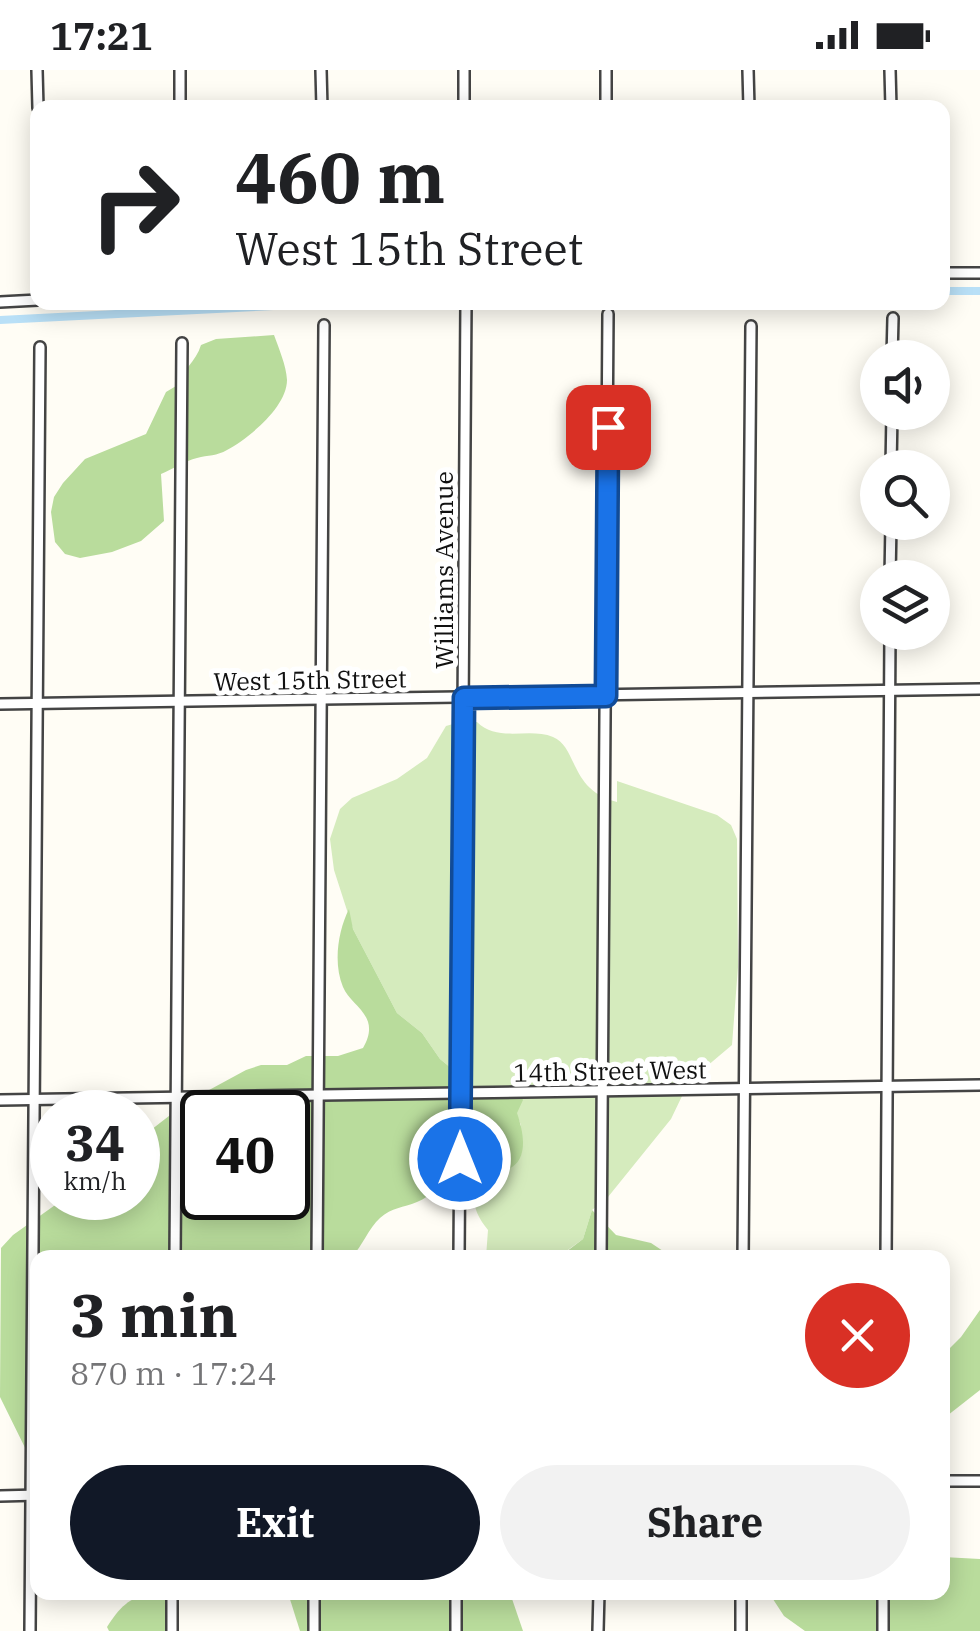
<!DOCTYPE html>
<html lang="en">
<head>
<meta charset="utf-8">
<style>
	body { margin:0; font-family:"IBM Plex Serif",serif; background:#f2f2f2; color:#202124; height:100vh; display:flex; flex-direction:column; font-size:38px; white-space:nowrap }
	* { box-sizing:border-box; margin:0 }
	p { font-size:32px; color:#757577 }
	.icon { flex:none; width:55px; height:55px; fill:none; stroke:currentColor; stroke-width:2; stroke-linecap:round; stroke-linejoin:round }
	.map { position:relative; flex:1; overflow:hidden }
	.panel { position:absolute; left:30px; top:1180px; width:920px; height:350px; display:flex; flex-direction:column; background:#fff; border-radius:20px; box-shadow:0 5px 25px #0003 }
	.panel>* { flex:none }
	.banner { position:absolute; left:30px; top:30px; width:920px; height:210px; border-radius:20px; box-shadow:0 5px 25px #0003; background:#fff; color:#202124; overflow:hidden }
	.tools { position:absolute; left:860px; top:270px; display:grid; gap:20px }
	.tools a { display:grid; place-items:center; width:90px; height:90px; border-radius:50%; background:#fff; box-shadow:0 5px 25px #0003; font-size:50px }
	.speed { position:absolute; left:30px; top:1020px; display:flex; gap:20px; font-size:50px; font-weight:700; text-align:center }
	.speed>* { display:grid; place-content:center; width:130px; height:130px; border-radius:50%; background:#fff; box-shadow:0 5px 25px #0003; line-height:1 }
	.speed small { font-size:25px; font-weight:400 }
	.speed .limit { border:5px solid #111; border-radius:15px; background:#fff; color:#111 }
	.pin { position:absolute; display:grid; place-items:center; width:85px; height:85px; color:#fff; margin:-42px; border-radius:20px; box-shadow:0 5px 15px #0006 }
	.me { position:absolute; width:110px; margin:-55px; rotate:0deg; stroke-linejoin:round; filter:drop-shadow(0 0 8px #0008) }
	.turn { display:flex; align-items:center; gap:35px; height:210px; padding:0 40px; font-size:45px }
	.turn .icon { width:130px; height:130px; stroke-width:2.5 }
	.turn b { display:block; font-size:70px; line-height:85px }
	.round { display:grid; place-items:center; flex:none; width:105px; height:105px; border-radius:52px; background:#f2f2f2 }
	.headline { display:flex; align-items:center; justify-content:space-between; height:170px; padding:0 40px }
	h1 { font-size:60px; font-weight:800; line-height:75px }
	.primary-button { display:flex; gap:20px; margin-top:auto; padding:20px 40px }
	.primary-button a { flex:1; height:115px; border-radius:60px; background:#111827; color:#fff; font-size:40px; font-weight:800; line-height:115px; text-align:center }
	.primary-button a+a { background:#f2f2f2; color:#202124 }
	.status { display:flex; justify-content:space-between; align-items:center; height:70px; padding:0 50px; background:#fff; direction:ltr }
	.status svg { height:28px; fill:currentColor }
	.map>svg:first-child { display:block }
</style>
</head>
<body>
<div class="status"><b>17:21</b><svg viewBox="0 0 49 12"><path d="M0 12V9h3v3zM5 12V6h3v6zM10 12V3h3v9zM15 12V0h3v12zM26 1h20v11H26zM47 4h2v5h-2z"/></svg></div>
<div class="map">
<svg width="980" height="1561" viewBox="0 0 980 1561">
	<rect width="100%" height="100%" fill="#fffdf5"/>
	<g fill="#d5ebbd">
		<polygon points="460,652 457,1003 440,989 422,963 397,943 353,859 334,800 330,769 340,739 352,728 397,709 427,688 446,656"/>
		<path d="M467,652H477C498,673 529,657 553,667C578,677 569,720 617,732V711L717,745L731,755L737,769L738,897L732,975L700,1002L683,1024L671,1049L608,1127L592,1140L583,1169L558,1187H486L488,1160C473,1142 469,1125 480,1103L495,1100L521,1055C513,1032 485,1022 464,1013Z"/>
	</g>
	<g fill="#b9dc9c" fill-rule="evenodd">
		<path d="M274,265C279,279 286,295 287,310C287,337 249,368 227,380C217,386 208,385 197,388C185,391 173,399 161,404L164,451L141,471L112,482L80,488L65,484L55,472L51,442L54,427L63,413L85,389L146,364L166,322L176,316C182,300 196,292 201,275L216,269Z"/>
		<path d="M349,839L353,859L397,943L422,963L440,989L457,1003L456,1104C442,1113 432,1126 417,1132C403,1138 392,1137 380,1148C369,1158 362,1176 352,1187L38,1188L37,1402L0,1327L1,1178L13,1165L65,1128H138V1070L187,1032L246,1000L261,995H287L306,986H338L363,978C382,945 351,937 343,917C333,893 338,861 349,839ZM202,1042H288V1128H202Z"/>
		<path d="M464,1013L482,1019L521,1024L523,1030L517,1043C527,1072 529,1104 487,1102C477,1101 474,1097 463,1101Z"/>
		<polygon points="592,1140 616,1165 651,1173 672,1187 558,1188 583,1169"/>
		<polygon points="980,1240 980,1320 943,1349 943,1285 961,1267"/>
		<polygon points="943,1487 980,1489 980,1561 805,1561 784,1546 769,1523 942,1522"/>
		<path d="M152,1523H172L169,1561H109L107,1557C119,1538 129,1527 152,1523Z"/>
		<polygon points="288,1523 453,1523 453,1561 300,1561"/>
		<polygon points="460,1523 510,1523 523,1561 460,1561"/>
	</g>
	<g fill="none" stroke-linecap="round" stroke-linejoin="round">
		<g stroke="#b9e0f7" stroke-width="8">
			<polyline points="942,221 980,221"/>
			<polyline points="0,250 351,232"/>
		</g>
		<g stroke="#444" stroke-width="14">
			<g id="minor">
				<polyline points="37,0 38,38"/>
				<polyline points="180,0 180,38"/>
				<polyline points="321,0 322,38"/>
				<polyline points="464,0 464,38"/>
				<polyline points="606,0 606,38"/>
				<polyline points="748,0 749,38"/>
				<polyline points="890,0 891,38"/>
				<polyline points="942,203 980,203"/>
				<polyline points="0,232 38,230"/>
				<polyline points="892,288 893,248"/>
				<polyline points="891,398 892,342"/>
				<polyline points="890,508 891,452"/>
				<polyline points="0,634 980,619"/>
				<polyline points="0,1030 980,1015"/>
				<polyline points="175,1188 182,273"/>
				<polyline points="317,1188 324,255"/>
				<polyline points="459,1188 466,232"/>
				<polyline points="601,1188 608,244"/>
				<polyline points="743,1188 751,256"/>
				<polyline points="886,1188 890,562"/>
				<polyline points="942,1411 980,1411"/>
				<polyline points="0,1426 38,1425"/>
				<polyline points="30,1561 40,277"/>
				<polyline points="172,1561 172,1522"/>
				<polyline points="314,1561 314,1522"/>
				<polyline points="456,1561 456,1522"/>
				<polyline points="598,1561 599,1522"/>
				<polyline points="741,1561 741,1522"/>
				<polyline points="883,1561 883,1522"/>
			</g>
		</g>
		<use href="#minor" stroke="#fff" stroke-width="9"/>
	</g>
	<g fill="none" stroke-linecap="round" stroke-linejoin="round">
		<g stroke="#114b97" stroke-width="25">
			<polyline id="route" points="460,1089 464,628 606,626 608,357"/>
		</g>
		<use href="#route" stroke="#1a73e8" stroke-width="18"/>
	</g>
	<g text-anchor="middle" stroke-width="10" stroke-linejoin="round" paint-order="stroke">
		<g font-size="25" fill="#111" stroke="#fff">
			<text transform="translate(444 500) rotate(-90)" y="9">Williams Avenue</text>
			<text transform="translate(310 610) rotate(-1)" y="9">West 15th Street</text>
			<text transform="translate(610 1001) rotate(-1)" y="9">14th Street West</text>
		</g>
	</g>
</svg>
<div class="tools">
<a><svg class="icon" aria-label="sound" viewBox="0 0 24 24"><path d="M4 9h4l5-4v14l-5-4H4zM17 9q2 3 0 6"/></svg></a>
<a><svg class="icon" aria-label="search" viewBox="0 0 24 24"><circle cx="10" cy="10" r="6"/><path d="M15 15l6 6"/></svg></a>
<a><svg class="icon" aria-label="layers" viewBox="0 0 24 24"><path d="M12 4l9 5-9 5-9-5zM3 14l9 5 9-5"/></svg></a>
</div>
<div class="speed"><div>34<small>km/h</small></div><div class="limit">40</div></div>
<div class="pin" style="left:608px;top:357px;background:#d93025"><svg class="icon" aria-label="arrive" viewBox="0 0 24 24"><path d="M6 21V4h12l-3 4 3 4H6"/></svg></div>
<svg class="me" style="left:460px;top:1089px" viewBox="-20 -20 40 40"><circle r="17" fill="#1a73e8" stroke="#fff" stroke-width="3"/><path d="M0-11L8 9 0 5-8 9z" fill="#fff"/></svg>
<div class="banner">
<div class="turn"><svg class="icon" aria-label="right" viewBox="0 0 24 24"><path d="M7 20v-9h11M14 6l5 5-5 5"/></svg><div><b>460 m</b>West 15th Street</div></div>
</div>
<section class="panel">
<div class="headline"><div><h1>3 min</h1><p>870 m · 17:24</p></div><a class="round" style="background:#d93025;color:#fff"><svg class="icon" aria-label="close" viewBox="0 0 24 24"><path d="M6 6l12 12M18 6L6 18"/></svg></a></div>
<div class="primary-button"><a>Exit</a><a>Share</a></div>
</section>
</div>
</body>
</html>
